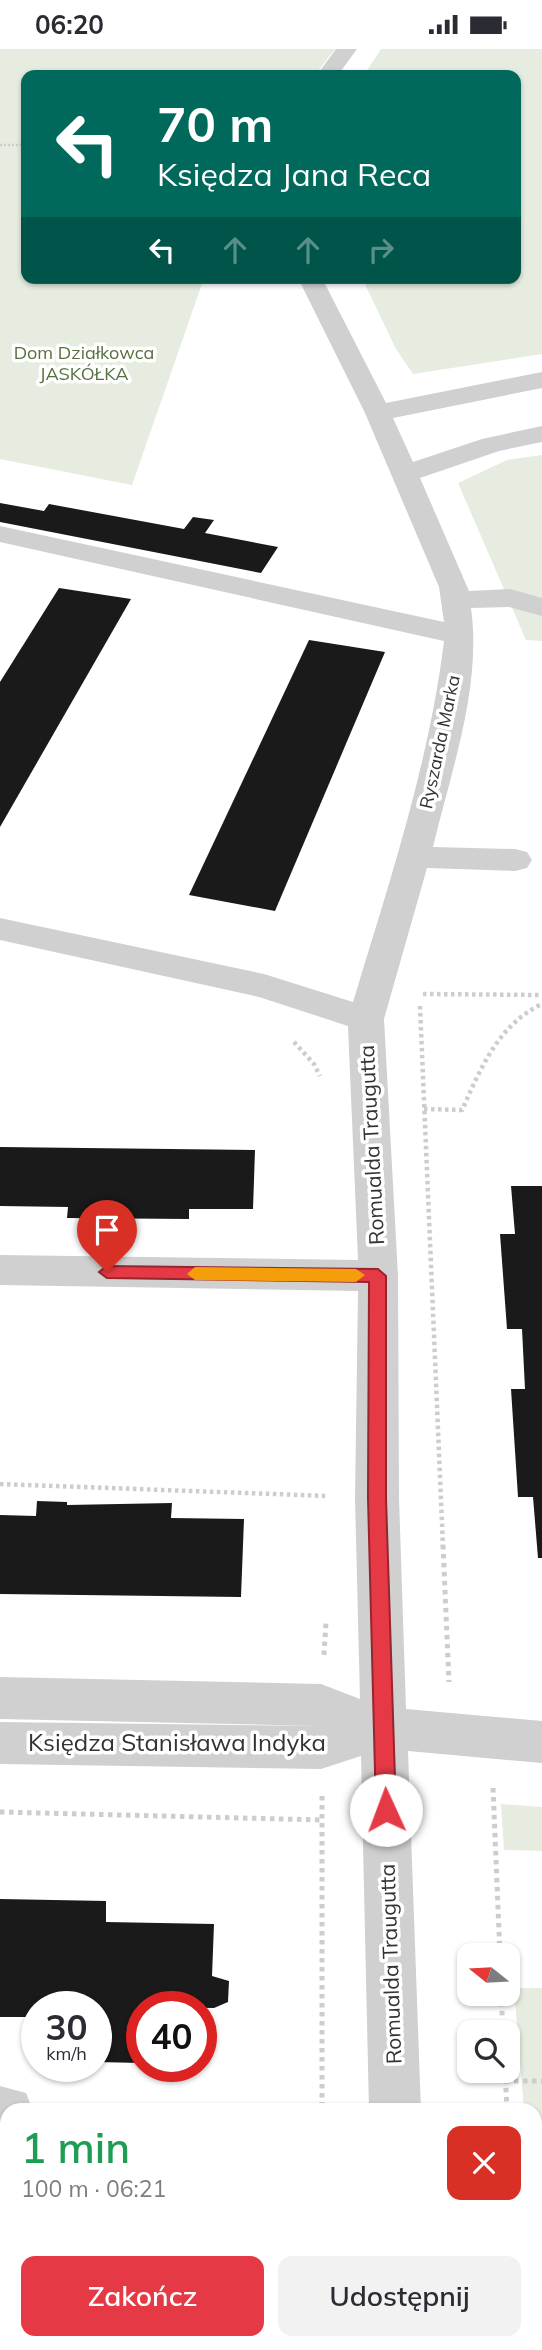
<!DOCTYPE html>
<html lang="pl">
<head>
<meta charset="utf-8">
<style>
	body { margin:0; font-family:Mulish,sans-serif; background:#f2f2f3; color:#2b2b33; height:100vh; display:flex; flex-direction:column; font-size:26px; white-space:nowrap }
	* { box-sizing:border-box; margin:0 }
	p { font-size:23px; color:#7c7c81 }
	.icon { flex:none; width:38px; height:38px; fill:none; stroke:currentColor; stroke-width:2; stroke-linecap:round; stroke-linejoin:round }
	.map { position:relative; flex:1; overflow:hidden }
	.details { position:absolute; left:0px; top:2054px; width:542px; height:247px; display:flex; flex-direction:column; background:#fff; border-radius:21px 21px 0 0; box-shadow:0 2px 5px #0004 }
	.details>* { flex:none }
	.guide { position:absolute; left:21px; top:21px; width:500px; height:214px; border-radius:14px; box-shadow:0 2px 5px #0004; background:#00695c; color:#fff; overflow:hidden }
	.needle { width:46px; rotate:288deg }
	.tools { position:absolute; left:457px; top:1894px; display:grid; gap:14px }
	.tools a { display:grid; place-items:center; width:63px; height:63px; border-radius:14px; background:#fff; box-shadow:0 2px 5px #0004; font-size:35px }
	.speed { position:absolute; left:21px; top:1942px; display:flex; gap:14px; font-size:35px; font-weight:700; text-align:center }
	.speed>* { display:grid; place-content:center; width:91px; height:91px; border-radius:50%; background:#fff; box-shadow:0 2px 5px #0004; line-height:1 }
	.speed small { font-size:18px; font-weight:400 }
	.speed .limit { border:10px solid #d22; background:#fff; color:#111 }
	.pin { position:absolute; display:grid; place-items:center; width:60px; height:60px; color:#fff; margin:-72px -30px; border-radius:50% 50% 50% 0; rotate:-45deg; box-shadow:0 0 7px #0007 }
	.pin .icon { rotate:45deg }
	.me { position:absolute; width:77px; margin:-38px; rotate:358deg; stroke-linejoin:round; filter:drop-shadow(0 0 5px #0008) }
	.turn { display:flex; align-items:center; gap:24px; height:147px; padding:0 21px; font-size:32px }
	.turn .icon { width:91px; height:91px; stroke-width:2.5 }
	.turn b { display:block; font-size:49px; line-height:60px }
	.lanes { display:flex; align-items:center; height:66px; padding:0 21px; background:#0003; justify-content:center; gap:35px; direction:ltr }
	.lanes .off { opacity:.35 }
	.round { display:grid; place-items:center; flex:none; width:74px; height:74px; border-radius:14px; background:#f2f2f3 }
	.overview { display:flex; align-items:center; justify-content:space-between; height:119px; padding:0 21px }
	h1 { font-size:42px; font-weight:600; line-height:52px; color:#1e9e55 }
	.action { display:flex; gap:14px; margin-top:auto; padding:14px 21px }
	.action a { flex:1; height:80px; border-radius:14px; background:#e63946; color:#fff; font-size:28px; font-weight:600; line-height:80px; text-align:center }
	.action a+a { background:#f2f2f3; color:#2b2b33 }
	.status { display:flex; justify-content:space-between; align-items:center; height:49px; padding:0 35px; background:#fff; direction:ltr }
	.status svg { height:19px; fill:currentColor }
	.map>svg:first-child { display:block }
</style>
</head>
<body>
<div class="status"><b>06:20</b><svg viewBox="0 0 49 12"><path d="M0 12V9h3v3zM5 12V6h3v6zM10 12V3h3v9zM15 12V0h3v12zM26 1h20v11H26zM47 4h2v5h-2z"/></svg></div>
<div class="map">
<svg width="542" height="2301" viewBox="0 0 542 2301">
	<rect width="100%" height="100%" fill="#fff"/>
	<g fill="#e6ecdf">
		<polygon points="0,0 335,0 315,26 26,26 26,229 204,229 132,436 0,410"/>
		<polygon points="381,0 542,0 542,305 413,325 396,300 362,229 516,229 516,26 364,26"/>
		<polygon points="542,406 542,592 526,591 458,434 507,411"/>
		<polygon points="501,1755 542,1758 542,1802 504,1801"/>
		<polygon points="514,1939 542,1939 542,2086 536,2086 536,2062 524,2061"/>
	</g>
	<g fill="#1a1a1a">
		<polygon points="0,454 44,462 49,455 184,480 193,468 214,471 205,484 278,498 261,524 0,473"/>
		<polygon points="59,539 131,550 0,778 0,633"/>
		<polygon points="309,591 385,603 275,862 189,846"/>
		<polygon points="0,1098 255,1101 253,1160 189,1160 189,1170 67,1169 68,1158 0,1157"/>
		<polygon points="511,1137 542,1137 542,1509 538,1509 533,1448 518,1448 511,1340 525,1340 522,1280 507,1280 500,1185 515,1185"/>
		<polygon points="37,1452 67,1453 67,1456 172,1454 171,1469 244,1470 241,1548 0,1545 0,1466 36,1467"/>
		<polygon points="0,1850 106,1852 106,1873 214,1875 212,1927 229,1932 228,1953 214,1959 142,1958 142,2014 96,2013 96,1958 37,1958 37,1968 0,1968"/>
		<polygon points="28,2294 195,2294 195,2301 27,2301"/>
	</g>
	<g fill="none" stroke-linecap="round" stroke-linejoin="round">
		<polyline stroke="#cdcdcd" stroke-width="2.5" stroke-dasharray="2 2" stroke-linecap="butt" points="0,96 26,96"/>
		<g stroke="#cdcdcd" stroke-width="4.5" stroke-dasharray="3.5 3.5" stroke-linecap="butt">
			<polyline points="423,945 542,946"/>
			<polyline points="420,957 443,1498"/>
			<polyline points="294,993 314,1015 320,1027"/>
			<path d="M424,1060L462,1061C481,1019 498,976 542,955"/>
			<polyline points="0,1435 328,1447"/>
		</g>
		<g stroke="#cdcdcd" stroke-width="5" stroke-dasharray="4.5 4.5" stroke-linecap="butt">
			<polyline points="443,1496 449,1633"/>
			<polyline points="324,1606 326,1573"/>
			<polyline points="493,1739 500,1906"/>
			<polyline points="322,1747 322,2062"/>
			<polyline points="0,1763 323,1771"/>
			<polyline points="501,1944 503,1983"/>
			<polyline points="505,2021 507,2062"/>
			<polyline points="505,2032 542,2032"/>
			<polyline points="323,2294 323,2301"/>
			<polyline points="521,2294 521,2301"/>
		</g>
		<g fill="#d0d0d0" fill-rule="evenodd">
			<polygon points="336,0 357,0 338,26 317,26"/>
			<path d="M298,229H322L386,354L542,323V339L393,369L413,413L482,390L542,377V393L499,402L420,429L469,542L510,540L542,549V567L509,558L471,559C482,638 451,722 433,798L515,800L527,803L532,811L527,819L515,822L427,819L384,970L398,1227L399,1449L406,1660L542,1672V1714L408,1702L421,2062H369L361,1707L321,1720L0,1715V1673L322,1677L0,1670V1628L321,1635L360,1650L355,1449L358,1242L0,1236V1206L358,1211L348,977L259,948L0,891V869L264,925L353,953C389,834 429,715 444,592L0,493V477L444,573L439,538L365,364Z"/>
			<polygon points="0,2037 26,2044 33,2062 7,2062 7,2089 0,2089"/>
			<rect x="375" y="2294" width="56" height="7"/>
		</g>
	</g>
	<polygon fill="#e63946" stroke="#96252e" stroke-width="2" points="107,1217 378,1220 386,1227 386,1449 396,1761 393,1768 386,1770 379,1768 376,1761 368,1449 369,1233 107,1229 99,1223"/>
	<polygon fill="#f59e0b" points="195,1218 356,1220 365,1226 356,1233 195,1231 187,1225"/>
	<g text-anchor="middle" stroke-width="7" stroke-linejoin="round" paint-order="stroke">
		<g font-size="18" fill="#56703f" stroke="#fff">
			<text x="84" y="310">Dom Działkowca<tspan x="84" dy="21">JASKÓŁKA</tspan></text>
		</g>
		<g font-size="18" fill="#333" stroke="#fff">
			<text transform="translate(440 693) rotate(-78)" y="6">Ryszarda Marka</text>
		</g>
		<g font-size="21" fill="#333" stroke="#fff">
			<text transform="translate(372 1096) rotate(-93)" y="7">Romualda Traugutta</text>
			<text transform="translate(391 1915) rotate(-92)" y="7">Romualda Traugutta</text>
		</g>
		<g font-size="24" fill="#333" stroke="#fff">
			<text x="177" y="1702">Księdza Stanisława Indyka</text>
		</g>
	</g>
</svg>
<div class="tools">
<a><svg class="needle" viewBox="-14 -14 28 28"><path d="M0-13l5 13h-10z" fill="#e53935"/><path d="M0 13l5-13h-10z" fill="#7c7c81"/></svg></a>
<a><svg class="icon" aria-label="search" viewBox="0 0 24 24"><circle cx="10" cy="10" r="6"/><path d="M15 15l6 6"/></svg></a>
</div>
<div class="speed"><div>30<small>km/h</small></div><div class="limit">40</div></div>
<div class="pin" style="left:107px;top:1223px;background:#d93025"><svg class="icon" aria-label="arrive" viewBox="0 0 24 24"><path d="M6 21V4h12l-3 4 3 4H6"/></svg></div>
<svg class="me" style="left:386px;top:1761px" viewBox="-20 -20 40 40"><circle r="19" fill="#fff"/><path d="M0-13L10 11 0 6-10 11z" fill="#e63946"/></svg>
<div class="guide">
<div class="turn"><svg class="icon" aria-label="left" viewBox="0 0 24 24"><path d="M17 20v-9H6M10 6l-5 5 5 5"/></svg><div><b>70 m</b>Księdza Jana Reca</div></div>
<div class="lanes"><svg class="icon" aria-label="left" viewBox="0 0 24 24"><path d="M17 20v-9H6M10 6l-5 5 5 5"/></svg><svg class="icon off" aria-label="ahead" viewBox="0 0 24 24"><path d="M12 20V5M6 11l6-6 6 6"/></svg><svg class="icon off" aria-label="ahead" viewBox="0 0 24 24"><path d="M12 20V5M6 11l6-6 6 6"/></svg><svg class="icon off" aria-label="right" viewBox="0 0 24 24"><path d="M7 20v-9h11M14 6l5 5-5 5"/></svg></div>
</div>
<section class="details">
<div class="overview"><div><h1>1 min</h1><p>100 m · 06:21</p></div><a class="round" style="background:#d93025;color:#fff"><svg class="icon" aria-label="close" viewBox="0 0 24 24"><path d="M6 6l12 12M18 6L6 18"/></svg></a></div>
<div class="action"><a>Zakończ</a><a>Udostępnij</a></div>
</section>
</div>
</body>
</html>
